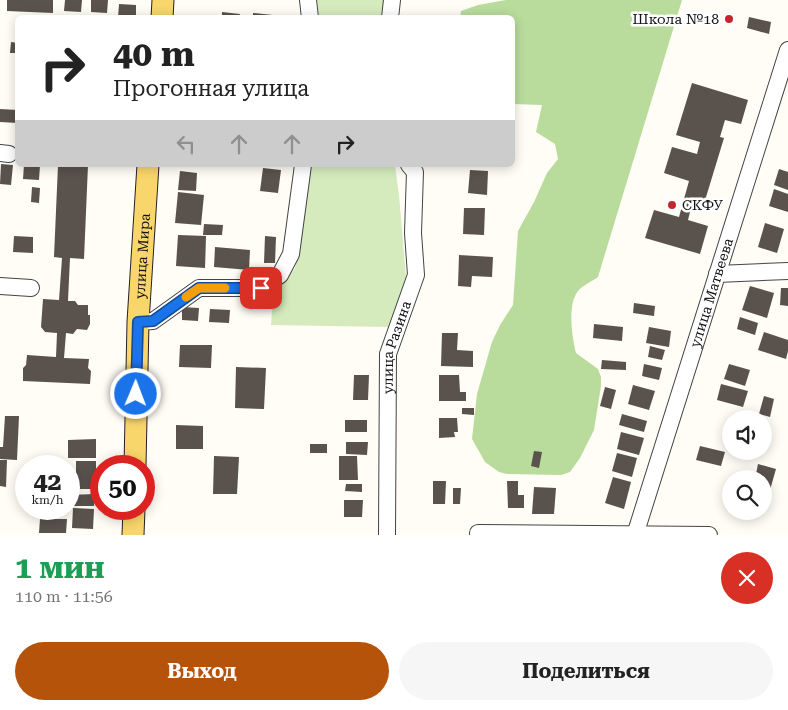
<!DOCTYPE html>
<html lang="ru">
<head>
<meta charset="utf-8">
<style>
	body { margin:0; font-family:"Roboto Serif",serif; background:#f6f6f6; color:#222; height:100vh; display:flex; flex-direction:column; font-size:19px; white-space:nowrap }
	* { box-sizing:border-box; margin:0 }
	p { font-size:16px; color:#767676 }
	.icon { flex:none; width:28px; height:28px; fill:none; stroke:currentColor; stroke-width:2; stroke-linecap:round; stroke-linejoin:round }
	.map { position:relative; height:535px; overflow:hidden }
	.sheet { display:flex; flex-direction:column; background:#fff; flex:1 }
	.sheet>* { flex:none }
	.banner { position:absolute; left:15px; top:15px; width:500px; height:152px; border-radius:8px; box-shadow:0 2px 12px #0003; background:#fff; color:#222; overflow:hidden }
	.buttons { position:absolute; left:722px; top:410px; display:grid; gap:10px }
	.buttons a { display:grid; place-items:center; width:50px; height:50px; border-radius:50%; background:#fff; box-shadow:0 2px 12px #0003; font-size:25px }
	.speed { position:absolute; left:15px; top:455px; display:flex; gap:10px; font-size:25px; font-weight:700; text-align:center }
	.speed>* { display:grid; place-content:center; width:65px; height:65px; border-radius:50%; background:#fff; box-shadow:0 2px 12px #0003; line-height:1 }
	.speed small { font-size:12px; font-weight:400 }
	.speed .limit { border:8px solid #d22; background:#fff; color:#111 }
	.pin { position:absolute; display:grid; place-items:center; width:42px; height:42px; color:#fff; margin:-21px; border-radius:10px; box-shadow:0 2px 8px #0006 }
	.me { position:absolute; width:55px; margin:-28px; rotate:1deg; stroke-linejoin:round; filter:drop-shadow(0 0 4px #0008) }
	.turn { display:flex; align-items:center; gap:18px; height:105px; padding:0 15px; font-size:22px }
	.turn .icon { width:65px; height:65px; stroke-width:2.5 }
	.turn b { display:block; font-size:35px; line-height:42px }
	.lanes { display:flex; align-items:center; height:48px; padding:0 15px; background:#0003; justify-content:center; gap:25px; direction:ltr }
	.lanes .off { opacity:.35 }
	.round { display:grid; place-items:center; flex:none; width:52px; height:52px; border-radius:26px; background:#f6f6f6 }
	.summary { display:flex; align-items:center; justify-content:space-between; height:85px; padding:0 15px }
	h1 { font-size:30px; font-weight:700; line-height:38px; color:#1e9e55 }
	.cta { display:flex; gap:10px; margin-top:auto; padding:10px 15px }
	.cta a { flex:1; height:58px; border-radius:30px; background:#b45309; color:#fff; font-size:20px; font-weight:700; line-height:58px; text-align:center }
	.cta a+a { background:#f6f6f6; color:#222 }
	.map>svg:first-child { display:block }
</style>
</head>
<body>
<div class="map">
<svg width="788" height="535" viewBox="0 0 788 535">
	<rect width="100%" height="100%" fill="#fffdf5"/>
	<g fill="#d5ebbd">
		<polygon points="317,0 386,0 384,17 319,17"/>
		<polygon points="312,165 395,165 399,195 406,277 389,327 271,325 273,296 295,268"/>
	</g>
	<path fill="#b9dc9c" d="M506,0H682L598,277C593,281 583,285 578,291C567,305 572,337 576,353L598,369L601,377V386L594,430L580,458L570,472L561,475L507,474L499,472L485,462L472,439L477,394L492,342L500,325L513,305L518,231L534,202L547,173L558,159L555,144L536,132L542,105L513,104L512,18H460L461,11L478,5Z"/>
	<g fill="#5a524d">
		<polygon points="7,0 53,0 53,13 7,11"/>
		<polygon points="65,0 82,0 81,12 64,11"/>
		<polygon points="91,0 108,0 107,13 91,12"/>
		<polygon points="119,4 136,5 136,18 118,18"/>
		<polygon points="222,12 240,14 239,18 222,18"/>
		<polygon points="253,13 273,15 273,18 253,18"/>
		<polygon points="749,17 771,22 769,34 747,28"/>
		<polygon points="11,42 18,43 18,53 10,53"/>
		<polygon points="692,83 748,100 741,124 725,120 720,137 724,138 703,207 692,204 688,220 708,226 700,254 645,238 654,210 679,217 689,181 664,173 672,147 697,154 700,142 676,135"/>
		<polygon points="0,109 18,110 18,123 0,122"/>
		<polygon points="1,164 13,165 11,185 0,184"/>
		<polygon points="24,165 40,165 39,180 23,179"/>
		<polygon points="58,165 88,165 84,259 70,258 68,301 75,301 78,305 88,305 88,315 90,315 90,324 87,330 77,329 73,334 66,333 64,358 89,359 88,368 91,371 90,384 23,381 23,368 26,365 27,355 56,357 57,333 45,332 41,327 43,299 59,300 62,258 54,257"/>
		<polygon points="263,168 281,170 278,193 260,191"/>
		<polygon points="779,169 788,172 788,190 774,185"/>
		<polygon points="470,170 488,171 487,195 468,193"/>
		<polygon points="180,171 197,173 196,191 178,190"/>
		<polygon points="32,187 40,188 39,203 31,202"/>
		<polygon points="774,189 788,194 788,212 769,206"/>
		<polygon points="178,192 204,195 201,225 175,223"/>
		<polygon points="464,208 485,208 484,235 463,234"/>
		<polygon points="765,223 784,229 777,253 758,247"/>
		<polygon points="204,224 223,225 222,235 203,235"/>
		<polygon points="178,235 206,236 205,268 176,266"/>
		<polygon points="14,236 33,237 33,253 13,252"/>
		<polygon points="265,236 276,237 275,263 264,263"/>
		<polygon points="215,247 250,250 249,270 214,267"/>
		<polygon points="459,255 493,257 492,277 472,276 471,287 458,286"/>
		<polygon points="750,286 774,293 767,318 742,310"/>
		<polygon points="781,288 788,288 788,306 780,305"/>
		<polygon points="634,303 655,306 654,316 633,313"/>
		<polygon points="182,307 199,308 198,321 182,320"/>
		<polygon points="210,309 230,310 229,323 209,322"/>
		<polygon points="740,317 758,323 755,335 737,329"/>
		<polygon points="594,324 623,327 622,341 593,338"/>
		<polygon points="649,327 671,331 669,347 646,343"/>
		<polygon points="764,332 788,340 788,351 786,359 758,350"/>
		<polygon points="442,333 458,333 457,350 473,351 473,367 441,366"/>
		<polygon points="180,345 212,345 211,368 179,367"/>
		<polygon points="650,346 665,350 662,360 648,357"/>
		<polygon points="602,360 626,362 626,370 601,369"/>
		<polygon points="644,364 662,368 659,380 642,376"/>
		<polygon points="729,364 750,370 745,386 724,379"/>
		<polygon points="236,367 266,368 264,409 235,408"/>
		<polygon points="354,375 369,375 368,400 353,400"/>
		<polygon points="439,375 459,375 460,392 466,392 466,401 439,401"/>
		<polygon points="721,384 748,391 743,407 717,400"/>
		<polygon points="633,385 655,391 649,410 628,404"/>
		<polygon points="605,387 616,390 611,409 600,406"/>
		<polygon points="764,396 774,399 770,417 759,414"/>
		<polygon points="462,408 474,408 474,415 462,414"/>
		<polygon points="622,414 647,421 644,432 619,425"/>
		<polygon points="5,416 19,416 17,460 0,459 0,447 3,447"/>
		<polygon points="439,418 457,418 458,432 454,432 455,437 439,438"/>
		<rect x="345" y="420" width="22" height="12"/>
		<polygon points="176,425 203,426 203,449 176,449"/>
		<polygon points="621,432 644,438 639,455 617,449"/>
		<polygon points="96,439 96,458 68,458 68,440"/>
		<polygon points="346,442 368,442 367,455 346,454"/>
		<rect x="310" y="444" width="17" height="9"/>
		<polygon points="700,446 725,452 721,466 696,460"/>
		<polygon points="534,451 542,452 539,468 531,466"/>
		<polygon points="617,453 637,458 632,477 612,471"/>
		<polygon points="214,456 239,457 237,494 213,494"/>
		<polygon points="339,456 357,456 358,480 339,480"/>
		<polygon points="0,460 7,460 6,487 0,486"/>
		<polygon points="76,461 96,461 96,489 69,489 69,476 76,476"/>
		<polygon points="758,464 776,469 768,497 764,496 764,479 755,479"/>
		<polygon points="613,477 631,482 624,509 605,503"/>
		<polygon points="433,481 446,481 445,504 433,504"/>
		<polygon points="507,481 518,481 518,495 524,495 524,508 508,508"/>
		<polygon points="346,484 362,484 362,492 345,491"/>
		<polygon points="534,487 556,488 554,514 532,514"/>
		<polygon points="453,488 461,488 460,504 453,504"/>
		<polygon points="94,494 94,506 69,506 69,495"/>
		<polygon points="344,500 363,500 362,517 344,517"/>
		<polygon points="73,508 94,509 93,529 72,528"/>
		<polygon points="40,519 67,519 66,533 39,533"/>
	</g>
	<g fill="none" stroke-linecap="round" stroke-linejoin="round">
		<g stroke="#444" stroke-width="18">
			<g id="minor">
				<polyline points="308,0 310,18"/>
				<polyline points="390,18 392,0"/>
				<polyline points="0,153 9,154"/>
				<polyline points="717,274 788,271"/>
				<polyline points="0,286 31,288"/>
				<polyline points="138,322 153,321 199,288 261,288 280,275 291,254 303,165"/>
				<polyline points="478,533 709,535"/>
				<path id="s1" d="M387,535L388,354L416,275L413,233L415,172L409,165"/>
				<path id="s2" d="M635,535L788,50"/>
			</g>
		</g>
		<g stroke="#222" stroke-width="23">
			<g id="major">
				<polyline points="162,18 163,0"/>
				<path id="s3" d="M135,466L138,322L148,165"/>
				<polyline points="133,535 134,509"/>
			</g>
		</g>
		<use href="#minor" stroke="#fff" stroke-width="16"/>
		<use href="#major" stroke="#f9d66b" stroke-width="21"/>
	</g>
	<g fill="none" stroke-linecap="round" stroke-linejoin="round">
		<g stroke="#114b97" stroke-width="12">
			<polyline id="route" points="136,394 138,322 153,321 199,288 261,288"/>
		</g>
		<use href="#route" stroke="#1a73e8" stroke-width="9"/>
		<polyline stroke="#f59e0b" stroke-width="9" points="186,297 199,288 225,288"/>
	</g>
	<g fill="#c4262e" stroke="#fff" stroke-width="2">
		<circle cx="729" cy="19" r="5"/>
		<circle cx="672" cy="205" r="5"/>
	</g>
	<g text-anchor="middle" stroke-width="5" stroke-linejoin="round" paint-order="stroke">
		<g font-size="14" fill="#111" stroke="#fff" text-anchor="end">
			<text x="719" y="24">Школа №18</text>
			<text x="682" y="210" text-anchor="start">СКФУ</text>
		</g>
		<g font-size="14" fill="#111" stroke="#fff">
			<text dy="5" stroke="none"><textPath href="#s3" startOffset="210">улица Мира</textPath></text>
			<text dy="5" stroke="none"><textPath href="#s2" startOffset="254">улица Матвеева</textPath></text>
			<text dy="5" stroke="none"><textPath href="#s1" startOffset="189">улица Разина</textPath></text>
		</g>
	</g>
</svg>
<div class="buttons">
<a><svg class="icon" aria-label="sound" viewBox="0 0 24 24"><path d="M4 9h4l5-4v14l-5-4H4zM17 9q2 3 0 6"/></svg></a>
<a><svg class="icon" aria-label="search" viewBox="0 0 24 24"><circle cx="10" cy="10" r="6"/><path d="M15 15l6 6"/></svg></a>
</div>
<div class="speed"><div>42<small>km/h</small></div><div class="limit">50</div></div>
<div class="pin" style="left:261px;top:288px;background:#d93025"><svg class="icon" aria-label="arrive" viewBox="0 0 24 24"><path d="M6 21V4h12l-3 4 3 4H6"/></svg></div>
<svg class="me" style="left:136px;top:394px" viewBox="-20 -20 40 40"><circle r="17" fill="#1a73e8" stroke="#fff" stroke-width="3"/><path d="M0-11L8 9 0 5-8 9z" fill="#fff"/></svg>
<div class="banner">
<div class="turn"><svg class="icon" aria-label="right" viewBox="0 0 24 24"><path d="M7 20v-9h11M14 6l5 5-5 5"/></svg><div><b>40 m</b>Прогонная улица</div></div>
<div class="lanes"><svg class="icon off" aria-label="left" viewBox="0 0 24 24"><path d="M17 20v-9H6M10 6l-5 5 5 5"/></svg><svg class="icon off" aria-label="ahead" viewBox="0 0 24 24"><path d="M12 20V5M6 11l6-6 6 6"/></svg><svg class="icon off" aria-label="ahead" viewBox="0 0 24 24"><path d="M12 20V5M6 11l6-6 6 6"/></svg><svg class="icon" aria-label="right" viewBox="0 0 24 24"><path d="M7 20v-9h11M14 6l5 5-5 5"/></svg></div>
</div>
</div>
<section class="sheet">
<div class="summary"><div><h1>1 мин</h1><p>110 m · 11:56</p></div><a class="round" style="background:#d93025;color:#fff"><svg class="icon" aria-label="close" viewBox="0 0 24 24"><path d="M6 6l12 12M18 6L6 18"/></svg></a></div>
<div class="cta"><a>Выход</a><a>Поделиться</a></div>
</section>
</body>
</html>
